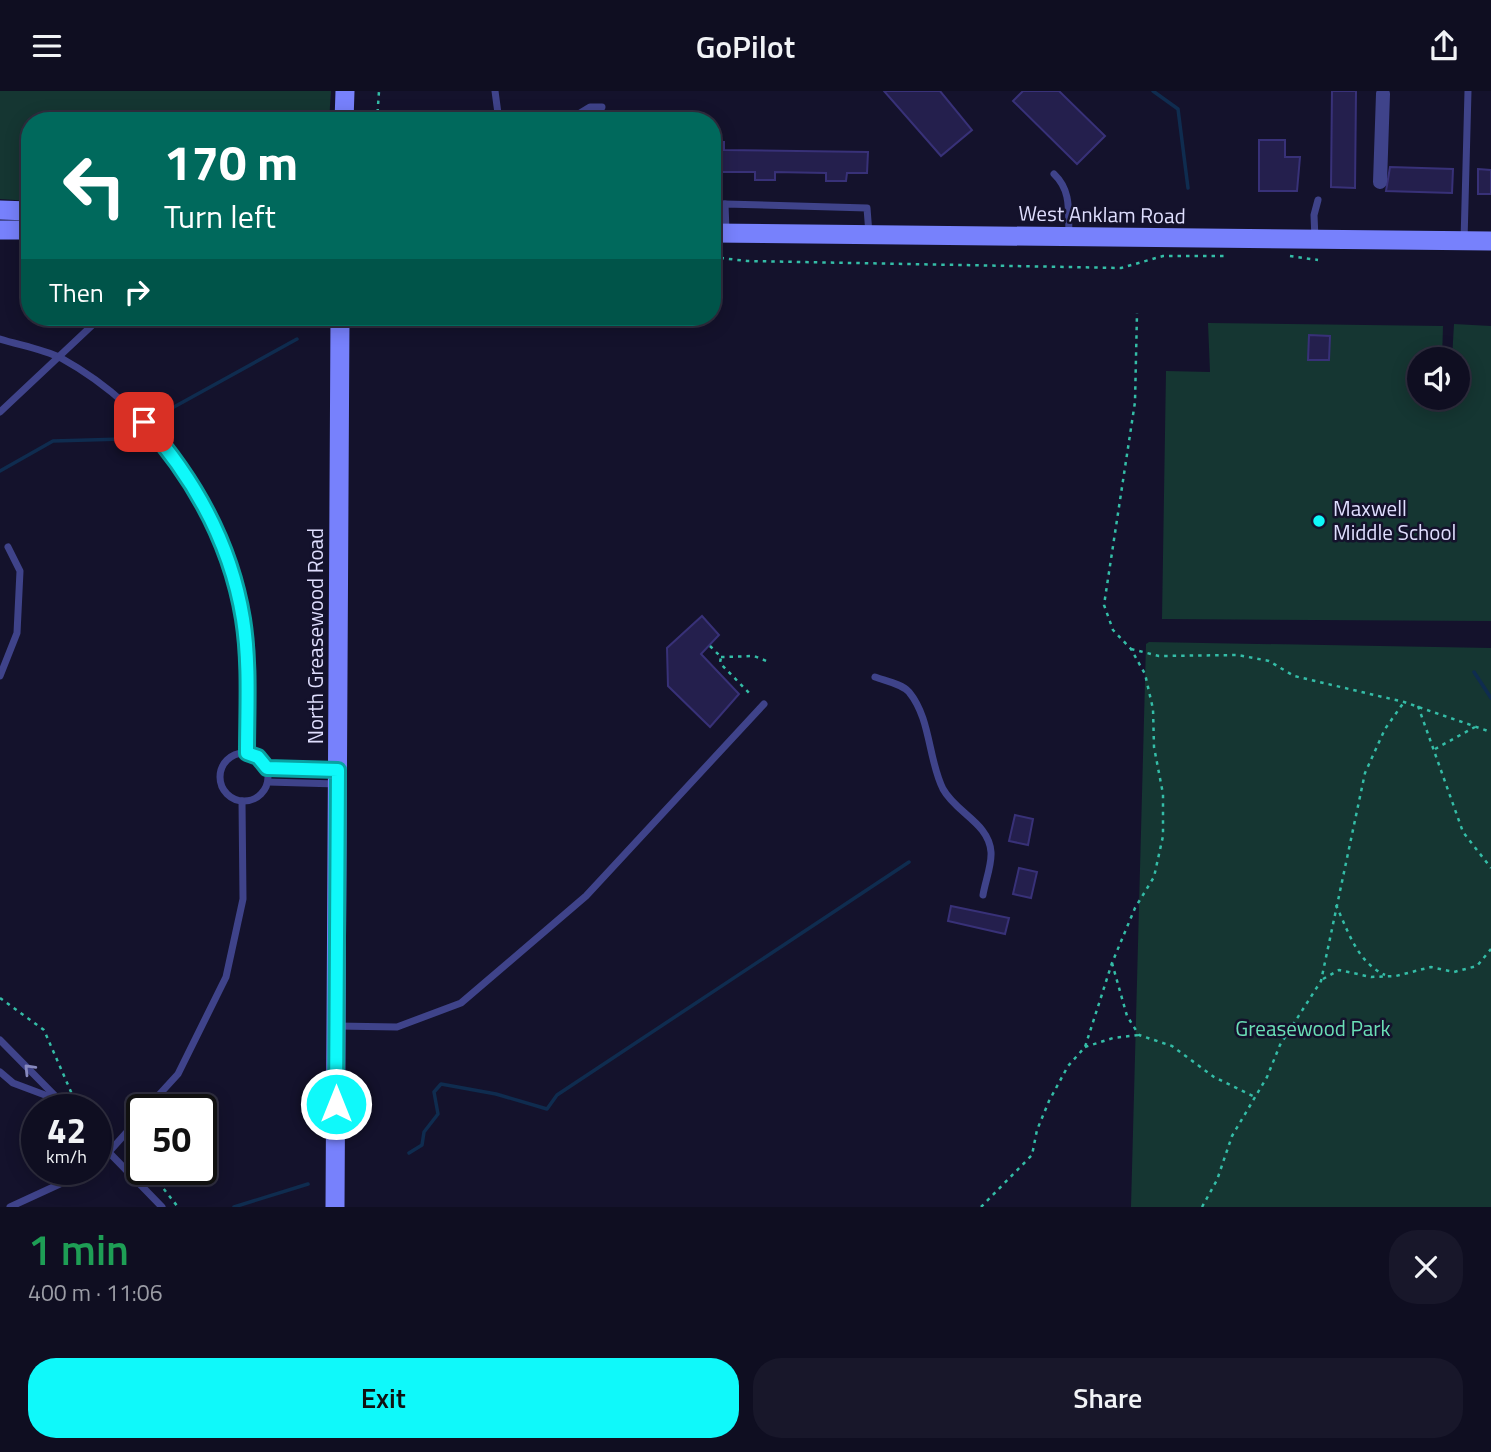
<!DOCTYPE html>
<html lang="en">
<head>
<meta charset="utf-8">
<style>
	body { margin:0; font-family:"Titillium Web",sans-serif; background:#18172a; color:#f1f3f6; height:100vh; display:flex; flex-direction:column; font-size:26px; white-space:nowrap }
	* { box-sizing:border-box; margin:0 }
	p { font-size:23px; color:#9b9ca5 }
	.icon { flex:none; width:38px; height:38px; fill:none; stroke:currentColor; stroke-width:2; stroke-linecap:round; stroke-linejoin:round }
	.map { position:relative; height:1116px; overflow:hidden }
	.drawer { display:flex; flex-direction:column; background:#0f0e21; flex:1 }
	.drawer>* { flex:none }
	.top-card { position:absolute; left:21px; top:21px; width:700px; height:214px; border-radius:28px; box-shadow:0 4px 18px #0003,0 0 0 2px #2f2e3f; background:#00695c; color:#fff; overflow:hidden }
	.tools { position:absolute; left:1407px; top:256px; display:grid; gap:14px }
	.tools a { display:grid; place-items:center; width:63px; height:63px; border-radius:50%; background:#0f0e21; box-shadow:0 4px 18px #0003,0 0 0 2px #2f2e3f; font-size:35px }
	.speed { position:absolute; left:21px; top:1003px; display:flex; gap:14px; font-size:35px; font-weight:700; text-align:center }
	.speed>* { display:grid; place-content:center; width:91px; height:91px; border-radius:50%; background:#0f0e21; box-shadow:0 4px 18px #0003,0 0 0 2px #2f2e3f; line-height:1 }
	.speed small { font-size:18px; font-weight:400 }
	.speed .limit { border:4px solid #111; border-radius:10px; background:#fff; color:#111 }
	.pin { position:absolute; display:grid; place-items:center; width:60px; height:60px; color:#fff; margin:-30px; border-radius:14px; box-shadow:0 4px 10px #0006 }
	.me { position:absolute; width:77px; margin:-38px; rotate:0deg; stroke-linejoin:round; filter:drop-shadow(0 0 5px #0008) }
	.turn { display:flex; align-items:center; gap:24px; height:147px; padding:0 28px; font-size:32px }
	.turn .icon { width:91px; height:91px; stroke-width:2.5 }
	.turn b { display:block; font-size:49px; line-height:60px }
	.then { display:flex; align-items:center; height:66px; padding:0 28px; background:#0003; gap:14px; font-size:26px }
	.round { display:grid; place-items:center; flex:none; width:74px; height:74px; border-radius:28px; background:#18172a }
	.overview { display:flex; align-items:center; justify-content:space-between; height:119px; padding:0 28px }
	h1 { font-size:42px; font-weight:600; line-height:52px; color:#1e9e55 }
	.button { display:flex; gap:14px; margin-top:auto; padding:14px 28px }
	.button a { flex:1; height:80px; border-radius:28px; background:#0ff9fa; color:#111; font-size:28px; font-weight:600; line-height:80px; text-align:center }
	.button a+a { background:#18172a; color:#f1f3f6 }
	header { display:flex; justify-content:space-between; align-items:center; height:91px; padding:0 28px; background:#0f0e21; font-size:32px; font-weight:600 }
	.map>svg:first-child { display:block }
</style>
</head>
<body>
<header><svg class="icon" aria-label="menu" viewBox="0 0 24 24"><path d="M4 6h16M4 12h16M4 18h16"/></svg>GoPilot<svg class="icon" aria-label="share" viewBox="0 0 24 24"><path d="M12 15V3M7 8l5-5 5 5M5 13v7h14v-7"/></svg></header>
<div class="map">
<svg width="1491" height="1116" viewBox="0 0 1491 1116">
	<rect width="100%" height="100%" fill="#14122c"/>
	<g fill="#153632">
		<polygon points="0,0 331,0 329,30 30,30 30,110 0,108"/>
		<polygon points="1208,232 1443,235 1442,268 1419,268 1419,306 1458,306 1458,268 1452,268 1454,233 1491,235 1491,530 1162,528 1166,280 1210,281"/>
		<polygon points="1149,551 1491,557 1491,1116 1131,1116 1146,553"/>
	</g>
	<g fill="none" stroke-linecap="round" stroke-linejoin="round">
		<g stroke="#0f2c4f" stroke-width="3.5">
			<polyline points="1153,0 1178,18 1188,97"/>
			<polyline points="154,327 297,248"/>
			<polyline points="0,380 53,350 123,348 131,344"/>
			<polyline points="1474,581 1491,607"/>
			<polyline points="409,1062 422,1054 424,1041 438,1023 434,1001 441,993 496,1003 547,1018 557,1004 909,771"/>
			<polyline points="234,1116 308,1093"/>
		</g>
	</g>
	<g fill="#241f4d" stroke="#383178" stroke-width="2">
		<polygon points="884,0 940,0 972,39 941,65"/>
		<polygon points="1023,0 1059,0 1105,45 1077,73 1013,10"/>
		<polygon points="1332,0 1356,0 1355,97 1331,96"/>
		<polygon points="1259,49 1285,49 1285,66 1300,66 1297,100 1259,100"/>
		<polygon points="715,51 724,51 724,59 868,61 867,82 847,82 846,90 826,90 826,82 775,81 775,89 755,89 755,81 712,81"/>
		<polygon points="1390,76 1453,78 1452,102 1386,100"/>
		<polygon points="1478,78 1491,79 1491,103 1478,103"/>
		<polygon points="1309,244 1330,245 1329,269 1308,269"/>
		<polygon points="702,525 719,544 701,563 739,603 710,636 668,595 667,557"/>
		<polygon points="1015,724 1033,728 1028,754 1009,750"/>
		<polygon points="1019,777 1037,781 1031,807 1013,803"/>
		<polygon points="951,815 1009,827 1005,843 948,830"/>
	</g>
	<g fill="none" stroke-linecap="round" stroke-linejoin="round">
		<g stroke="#34bda7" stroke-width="2.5" stroke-dasharray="3.5 5" stroke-linecap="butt">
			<polyline points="377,30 379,0"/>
			<polyline points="1290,165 1318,169"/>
			<polyline points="712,166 747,170 1121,177 1163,165 1228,165"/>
			<polyline points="710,555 721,566 720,572 751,604"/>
			<polyline points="1131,558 1159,565 1238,564 1269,570 1294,585 1404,611 1491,641"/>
			<polyline points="721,566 754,565 769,571"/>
			<polyline points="1418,615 1463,741 1491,777"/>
			<polyline points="1435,658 1475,636"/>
			<path d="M1336,814C1348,840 1357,871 1385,884"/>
			<polyline points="1112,872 1127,925 1139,944 1172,955 1214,986 1255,1006"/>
			<polyline points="1323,888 1339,879 1371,886 1396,885 1431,876 1454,881 1477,875 1491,858"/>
			<polyline points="0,907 44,939 75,1010 85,1018"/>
			<polyline points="1085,956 1113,947 1139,944"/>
			<polyline points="96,1029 112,1043"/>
			<polyline points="128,1056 142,1070"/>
			<polyline points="148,1078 178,1116"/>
			<polyline points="981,1116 1032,1064 1037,1039 1049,1010 1068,975 1085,956 1112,872 1135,817 1154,786 1163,745 1163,703 1154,656 1153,618 1145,583 1131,558 1113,539 1104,514 1135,311 1137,222"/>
			<polyline points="1202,1116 1217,1089 1232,1045 1267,986 1280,954 1321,890 1365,682 1385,638 1404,611"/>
		</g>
		<g stroke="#3f438a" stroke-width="7">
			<polyline points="495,0 499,30"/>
			<polyline points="567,30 590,16 602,16"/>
			<path d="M1054,83C1072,100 1068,121 1069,146"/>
			<polyline points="712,113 725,113"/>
			<polyline points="726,140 725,113 867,117 869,143"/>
			<polyline points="1315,148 1314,124 1318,109"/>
			<polyline points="1464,150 1468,0"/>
			<path d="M0,248C19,254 43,258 61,267C157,320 225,421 243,529C250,572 246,618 247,662"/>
			<polyline points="0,321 101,226"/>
			<polyline points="0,585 17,542 20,480 8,456"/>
			<path d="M875,586C886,590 902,593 909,601C931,628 928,668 943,698C956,722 989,732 991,761C992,774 985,791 983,804"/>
			<circle cx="244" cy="686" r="24"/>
			<polyline points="266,676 337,679"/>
			<polyline points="268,691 337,693"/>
			<polyline points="337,935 397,936 461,912 586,805 764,613"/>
			<polyline points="0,949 68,1018"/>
			<polyline points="0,981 13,992 53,1007"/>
			<polyline points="146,1018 178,983 226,886 243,808 242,710"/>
			<polyline points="96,1048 162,1116"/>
			<polyline points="96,1069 109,1061 142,1024"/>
			<polyline points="10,1116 62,1092 83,1078"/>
		</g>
		<polyline stroke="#3f438a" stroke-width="14" points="1380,91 1383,3"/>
		<g stroke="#7781fc" stroke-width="19">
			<polyline points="344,30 345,0"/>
			<polyline points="0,119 30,120"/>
			<polyline points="0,139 30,139"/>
			<polyline points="712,142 1491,150"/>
			<polyline points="335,1116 340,226"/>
		</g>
	</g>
	<defs><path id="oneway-chevron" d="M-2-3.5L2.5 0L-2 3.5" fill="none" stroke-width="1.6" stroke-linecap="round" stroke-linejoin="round" transform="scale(1.75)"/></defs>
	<use stroke="#8789be" href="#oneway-chevron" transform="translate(29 978) rotate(-134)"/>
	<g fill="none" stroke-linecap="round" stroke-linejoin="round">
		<g stroke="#0aa2a2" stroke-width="18">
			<path id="route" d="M144,331C194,387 231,454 243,528C250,572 247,618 247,662L258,666L267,677L338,679L336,1013"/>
		</g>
		<use href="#route" stroke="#0ff9fa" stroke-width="12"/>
	</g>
	<circle fill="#0ff9fa" stroke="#14122c" stroke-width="2.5" cx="1319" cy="430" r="7"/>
	<g text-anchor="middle" stroke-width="5" stroke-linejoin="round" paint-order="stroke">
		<g font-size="21" fill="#dfdefe" stroke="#14122c">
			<text transform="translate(1102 124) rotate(1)" y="7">West Anklam Road</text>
			<text transform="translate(316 545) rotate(-90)" y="7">North Greasewood Road</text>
		</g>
		<g font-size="21" fill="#dfdefe" stroke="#14122c" text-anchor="start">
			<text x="1333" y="425">Maxwell<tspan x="1333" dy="24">Middle School</tspan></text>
		</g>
		<g font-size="21" fill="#6adfb6" stroke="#14122c">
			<text x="1313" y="945">Greasewood Park</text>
		</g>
	</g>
</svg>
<div class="tools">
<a><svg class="icon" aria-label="sound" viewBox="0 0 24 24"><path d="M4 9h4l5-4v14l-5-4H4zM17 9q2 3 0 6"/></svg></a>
</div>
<div class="speed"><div>42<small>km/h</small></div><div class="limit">50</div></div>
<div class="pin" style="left:144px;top:331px;background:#d93025"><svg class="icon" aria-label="arrive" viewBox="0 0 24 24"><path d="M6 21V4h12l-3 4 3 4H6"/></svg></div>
<svg class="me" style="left:336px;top:1013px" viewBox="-20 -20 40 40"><circle r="17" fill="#0ff9fa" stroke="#fff" stroke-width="3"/><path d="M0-11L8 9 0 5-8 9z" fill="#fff"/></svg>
<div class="top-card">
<div class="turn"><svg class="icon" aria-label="left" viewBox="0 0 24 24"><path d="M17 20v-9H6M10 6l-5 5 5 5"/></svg><div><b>170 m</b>Turn left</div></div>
<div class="then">Then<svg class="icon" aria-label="right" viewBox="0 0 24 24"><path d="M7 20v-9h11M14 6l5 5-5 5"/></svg></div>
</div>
</div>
<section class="drawer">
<div class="overview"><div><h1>1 min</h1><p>400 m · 11:06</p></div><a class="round"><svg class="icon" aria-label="close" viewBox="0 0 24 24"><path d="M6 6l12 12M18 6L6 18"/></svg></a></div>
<div class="button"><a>Exit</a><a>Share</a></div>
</section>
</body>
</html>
